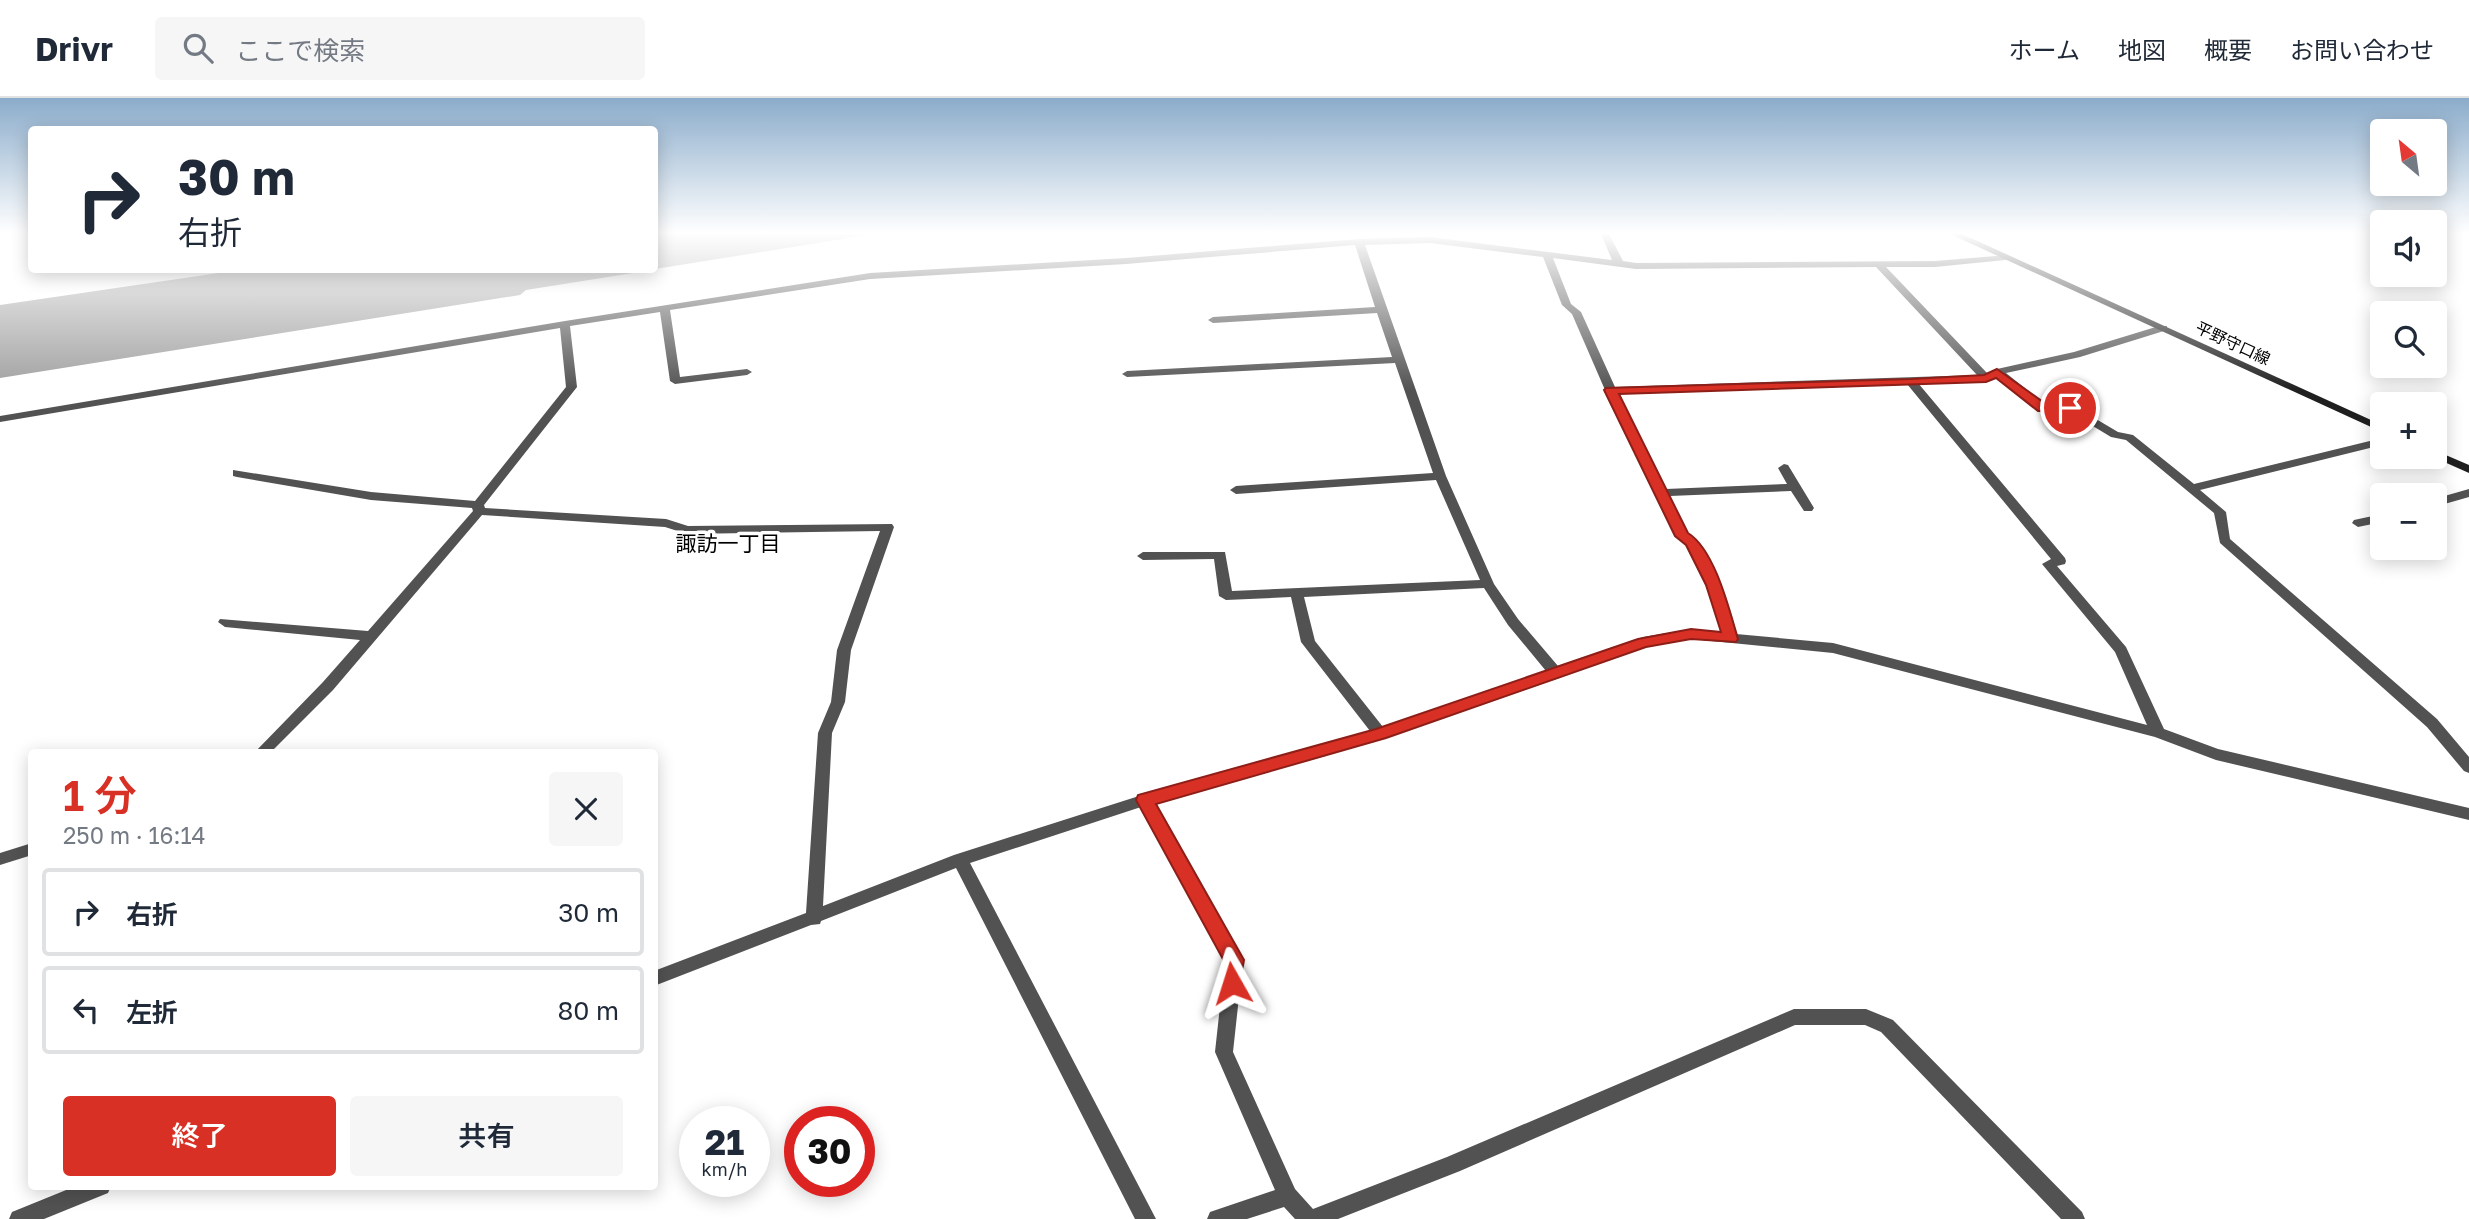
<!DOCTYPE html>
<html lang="ja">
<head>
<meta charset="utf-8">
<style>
	body { margin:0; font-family:"Golos Text","Noto Sans JP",sans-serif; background:#f6f6f7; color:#1f2937; height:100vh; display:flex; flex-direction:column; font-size:26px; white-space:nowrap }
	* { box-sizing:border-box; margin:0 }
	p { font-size:23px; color:#747a83 }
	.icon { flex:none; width:38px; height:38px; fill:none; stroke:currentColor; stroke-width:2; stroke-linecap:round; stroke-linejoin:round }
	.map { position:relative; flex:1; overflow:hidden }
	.side { position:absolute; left:28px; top:651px; width:630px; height:441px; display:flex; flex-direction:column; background:#fff; border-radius:7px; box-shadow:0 4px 18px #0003 }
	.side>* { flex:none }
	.hud { position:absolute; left:28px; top:28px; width:630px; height:147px; border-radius:7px; box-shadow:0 4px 18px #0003; background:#fff; color:#1f2937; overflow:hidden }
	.needle { width:46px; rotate:331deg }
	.tools { position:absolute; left:2370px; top:21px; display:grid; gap:14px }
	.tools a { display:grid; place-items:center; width:77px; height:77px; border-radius:7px; background:#fff; box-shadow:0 4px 18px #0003; font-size:35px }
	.speed { position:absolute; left:679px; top:1008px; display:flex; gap:14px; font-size:35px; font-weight:700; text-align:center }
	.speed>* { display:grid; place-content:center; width:91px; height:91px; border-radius:50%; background:#fff; box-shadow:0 4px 18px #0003; line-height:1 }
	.speed small { font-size:18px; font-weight:400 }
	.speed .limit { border:10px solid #d22; background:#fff; color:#111 }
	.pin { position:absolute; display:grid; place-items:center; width:60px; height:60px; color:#fff; margin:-30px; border:4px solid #fff; border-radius:50%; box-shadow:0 2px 7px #0007 }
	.me { position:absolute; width:77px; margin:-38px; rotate:354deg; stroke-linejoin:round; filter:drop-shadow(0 0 5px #0008) }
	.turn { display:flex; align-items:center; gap:24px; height:147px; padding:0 35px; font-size:32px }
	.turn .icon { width:91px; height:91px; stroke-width:2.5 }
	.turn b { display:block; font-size:49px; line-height:60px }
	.round { display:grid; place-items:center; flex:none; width:74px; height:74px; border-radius:7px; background:#f6f6f7 }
	.summary { display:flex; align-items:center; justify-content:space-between; height:119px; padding:0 35px }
	h1 { font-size:42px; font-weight:600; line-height:52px; color:#d93025 }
	.cta { display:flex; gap:14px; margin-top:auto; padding:14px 35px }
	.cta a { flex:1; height:80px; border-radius:7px; background:#d93025; color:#fff; font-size:28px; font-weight:600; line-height:80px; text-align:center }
	.cta a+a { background:#f6f6f7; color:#1f2937 }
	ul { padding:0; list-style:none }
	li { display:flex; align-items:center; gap:21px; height:88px; margin:0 14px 10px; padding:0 21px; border:4px solid #e0e1e3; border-radius:7px }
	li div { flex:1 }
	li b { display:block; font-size:26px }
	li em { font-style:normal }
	header { display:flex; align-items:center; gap:42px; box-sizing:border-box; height:98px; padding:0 35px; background:#fff; border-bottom:2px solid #e0e1e3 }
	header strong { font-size:33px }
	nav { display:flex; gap:38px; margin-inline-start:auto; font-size:24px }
	.search { width:490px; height:63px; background:#f6f6f7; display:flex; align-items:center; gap:18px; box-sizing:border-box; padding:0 24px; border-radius:7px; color:#747a83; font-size:26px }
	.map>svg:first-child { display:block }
</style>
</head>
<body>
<header>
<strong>Drivr</strong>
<div class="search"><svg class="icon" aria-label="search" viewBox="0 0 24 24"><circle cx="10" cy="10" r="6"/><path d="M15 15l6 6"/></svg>ここで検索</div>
<nav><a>ホーム</a><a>地図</a><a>概要</a><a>お問い合わせ</a></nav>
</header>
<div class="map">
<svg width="2469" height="1121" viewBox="0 0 2469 1121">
	<rect width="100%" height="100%" fill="#fff"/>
	<g fill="#a0a0a0">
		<polygon points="655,136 874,136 655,171"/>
		<polygon points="239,172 652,172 526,192 520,197 0,280 0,207"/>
	</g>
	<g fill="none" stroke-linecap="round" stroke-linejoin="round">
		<g fill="#525252" fill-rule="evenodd">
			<path d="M1601,136H1609L1623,163L1636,165L1935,163L2008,157V161L2005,162L1935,169H1886L1987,275L1997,271L2074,254L2159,228H2167V232L2080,259L2006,275L2046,307L2074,308L2118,334L2133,337L2194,386L2382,340V347L2200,392L2226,414L2230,441L2437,621L2469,659V675L2464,673L2427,629L2220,445L2214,415L2126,342L2111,339L2068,313L2039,312L1996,279L1986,283L1918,285L2065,460L2066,463L2065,466L2057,468L2126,549L2164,631L2218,651L2469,710V722L2216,662L2155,639L1833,555L1691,541L1645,548L1563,577L1562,579L1385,640L1155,705L1243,862L1233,954L1295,1091L1313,1111L1447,1059L1794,911H1866L1893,922L2082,1114L2085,1121H2061L1881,934L1865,927H1795L1460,1073L1338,1121H1295L1284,1109L1247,1121H1207L1210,1114L1275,1092L1215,954L1225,862L1141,709L970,765L1156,1121H1135L956,770L821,823L820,826L811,827L654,888V873L806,815L818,635L831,604L837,552L880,433L687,436L665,429L482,417L333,592L271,654H255L323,584L360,542L225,529L218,524L220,521L368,533L473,413L472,410L371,402L237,379L233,378V372L371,394L475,403L566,289L560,230L0,324V318L565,223L870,175L1126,160L1359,141L1430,139L1612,162ZM1430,145L1543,159L1562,207L1572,216L1605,292L1677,438L1687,449L1700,470L1722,534L1691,531L1643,539L1558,568L1518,521L1494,486L1446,378L1365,147ZM1355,147L1375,209L1213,219L1208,222L1213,225L1377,215L1392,259L1127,273L1122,276L1127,279L1395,265L1433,375L1236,388L1230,392L1236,396L1436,382L1480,482L1232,493L1225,454H1143L1137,458L1143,462L1214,461L1219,498L1226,502L1291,499L1301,544L1370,633L1139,698L954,757L823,808L832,635L845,604L851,552L894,429L892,426L688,428L666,421L485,410L484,407L577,289L570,228L660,214L670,283L675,286L747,277L752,274L747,271L680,279L670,212L870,181L1126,166ZM1553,160L1636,171L1876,169L1977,277L1615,289L1581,214L1571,206ZM1907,286L2051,461L2042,466L2115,554L2147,627L1833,545L1736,536L1713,470L1696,443L1688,436L1670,398L1791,393L1804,413H1812L1814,410L1788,367L1784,366L1778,370L1787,386L1666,391L1618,295ZM1484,490L1508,527L1546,573L1383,629L1315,543L1304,499Z"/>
			<polygon points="2469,391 2469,399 2434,409 2434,401"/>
			<polygon points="2382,416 2382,424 2358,429 2352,425 2354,422"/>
			<polygon points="32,745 32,757 0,767 0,755"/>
			<polygon points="76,1088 111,1088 108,1095 44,1121 9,1121 12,1114"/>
		</g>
		<g fill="#1f1f1f" fill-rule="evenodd">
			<polygon points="1950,136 1962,136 2382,327 2382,334"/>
			<polygon points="2434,352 2469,367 2469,375 2433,359"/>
		</g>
	</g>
	<linearGradient id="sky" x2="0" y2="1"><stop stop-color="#8baccb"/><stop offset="0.46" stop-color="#fff"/><stop offset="1" stop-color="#fff" stop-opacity="0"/></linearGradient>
	<rect width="2469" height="293" fill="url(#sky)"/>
	<path fill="#d93025" stroke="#8d1f18" stroke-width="2" d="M1997,271L2046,306H2070L2077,310L2070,314L2038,313L1996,280L1986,284L1619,296L1688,435C1715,452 1729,511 1738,541L1736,544L1691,541L1646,549L1386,640L1156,706L1244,862L1239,891L1232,894L1225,891L1222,885L1224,863L1136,702L1138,697L1376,631L1638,541L1691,531L1721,534L1706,487L1686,447L1675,438L1604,292L1606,290L1911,281L1984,277Z"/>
	<g text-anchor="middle" stroke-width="7" stroke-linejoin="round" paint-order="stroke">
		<g font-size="16" fill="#000" stroke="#fff">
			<text transform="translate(2233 245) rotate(25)" y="6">平野守口線</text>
		</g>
		<g font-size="21" fill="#000" stroke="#fff">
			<text x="728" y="453">諏訪一丁目</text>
		</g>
	</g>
</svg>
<div class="tools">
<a><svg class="needle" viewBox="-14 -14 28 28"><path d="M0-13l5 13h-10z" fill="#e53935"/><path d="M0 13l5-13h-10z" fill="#747a83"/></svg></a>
<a><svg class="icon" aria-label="sound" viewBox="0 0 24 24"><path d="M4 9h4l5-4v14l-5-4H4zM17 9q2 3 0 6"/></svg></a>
<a><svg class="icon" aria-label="search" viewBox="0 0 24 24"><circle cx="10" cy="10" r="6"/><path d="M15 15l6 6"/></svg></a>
<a>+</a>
<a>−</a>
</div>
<div class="speed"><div>21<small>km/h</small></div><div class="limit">30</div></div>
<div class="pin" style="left:2070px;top:310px;background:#d93025"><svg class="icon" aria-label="arrive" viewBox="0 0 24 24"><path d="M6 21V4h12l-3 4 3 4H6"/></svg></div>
<svg class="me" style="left:1232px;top:885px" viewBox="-20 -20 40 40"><path d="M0-17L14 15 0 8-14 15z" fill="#d93025" stroke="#fff" stroke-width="4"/></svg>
<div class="hud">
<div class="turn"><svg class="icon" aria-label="right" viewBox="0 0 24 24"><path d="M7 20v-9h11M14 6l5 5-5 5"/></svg><div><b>30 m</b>右折</div></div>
</div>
<section class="side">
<div class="summary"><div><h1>1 分</h1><p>250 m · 16:14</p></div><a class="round"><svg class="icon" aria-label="close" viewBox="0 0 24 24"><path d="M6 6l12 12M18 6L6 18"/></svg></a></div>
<ul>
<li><svg class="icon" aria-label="right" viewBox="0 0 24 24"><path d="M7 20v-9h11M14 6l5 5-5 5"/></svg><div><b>右折</b></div><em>30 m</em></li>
<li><svg class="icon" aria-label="left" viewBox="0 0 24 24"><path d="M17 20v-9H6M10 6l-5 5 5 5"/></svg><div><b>左折</b></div><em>80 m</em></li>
</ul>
<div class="cta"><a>終了</a><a>共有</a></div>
</section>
</div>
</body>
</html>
